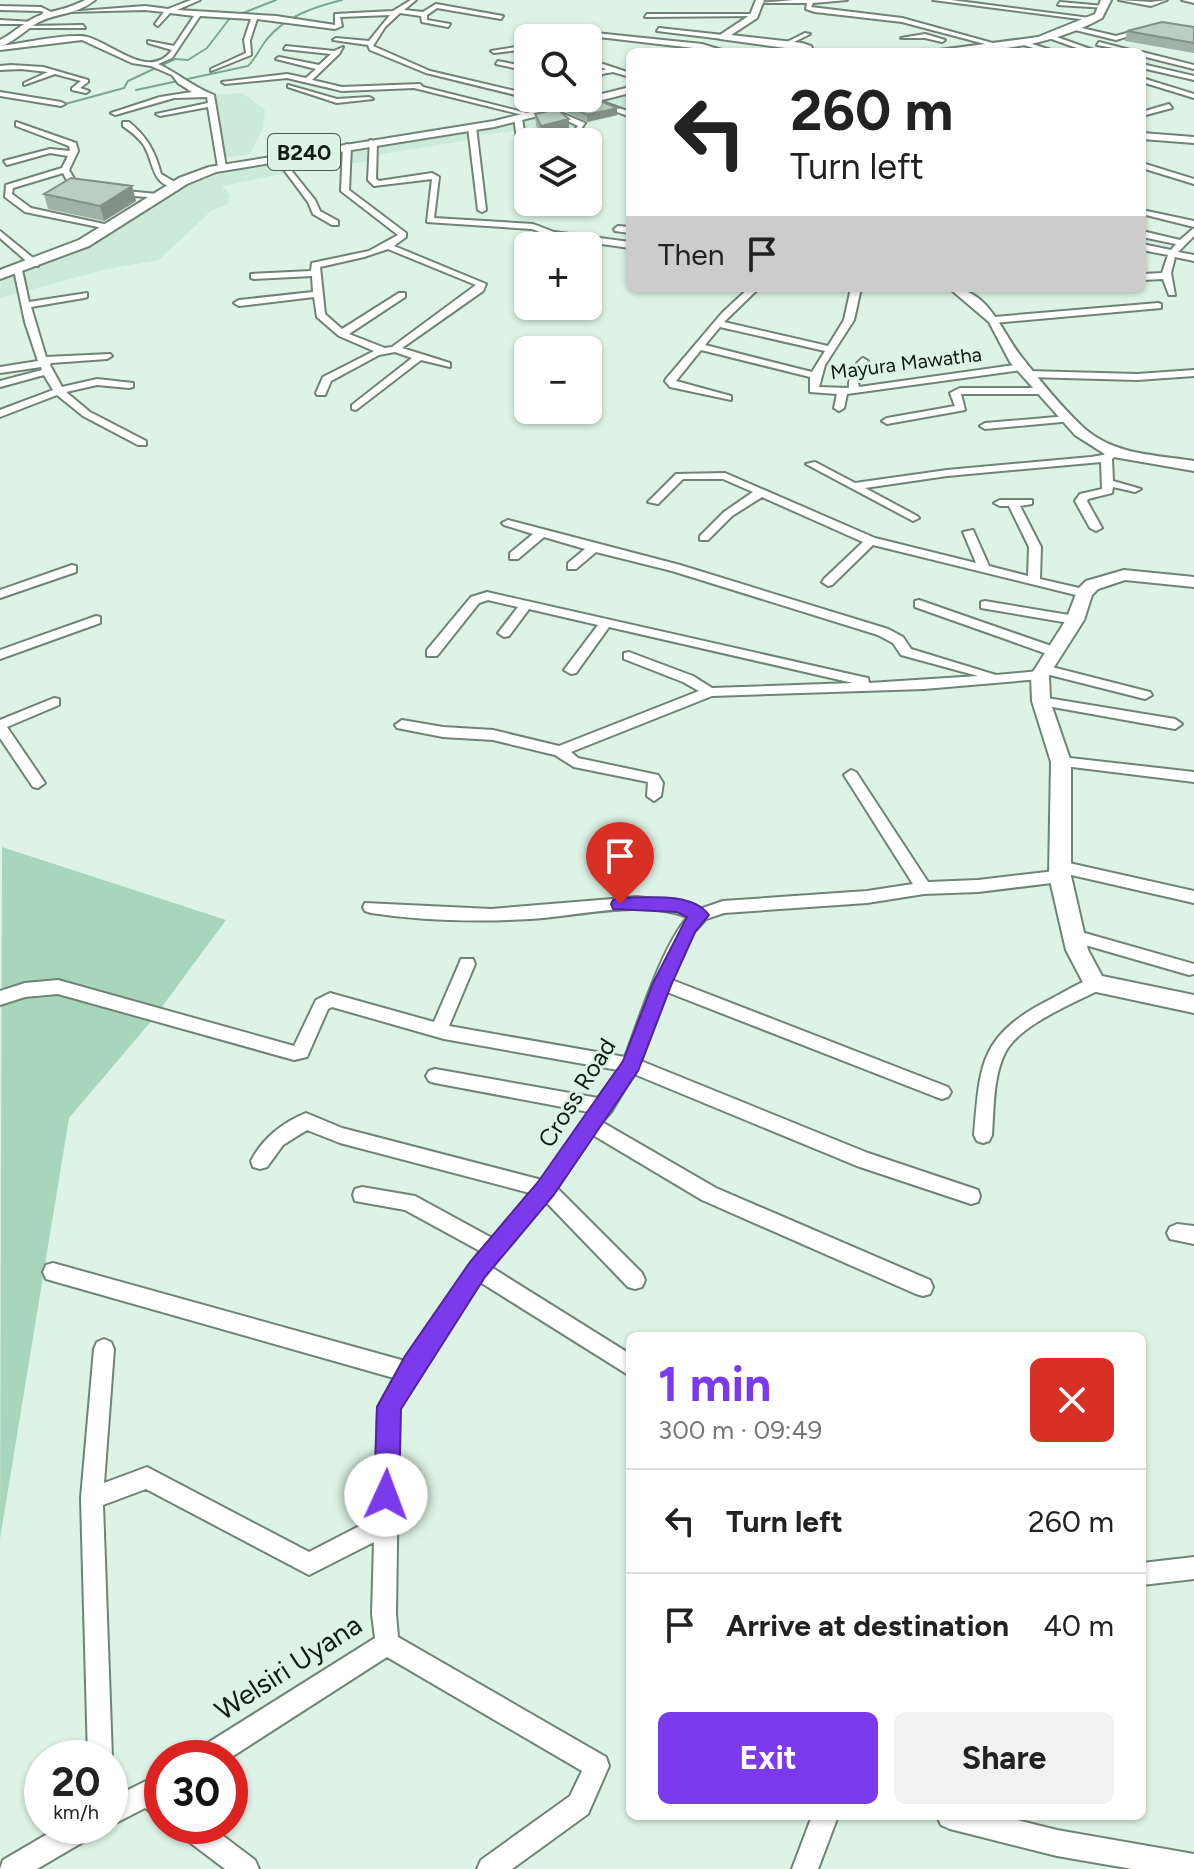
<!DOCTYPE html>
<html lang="en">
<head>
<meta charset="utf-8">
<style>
	body { margin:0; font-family:Figtree,sans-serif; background:#f2f2f2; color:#222; height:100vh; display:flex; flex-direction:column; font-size:30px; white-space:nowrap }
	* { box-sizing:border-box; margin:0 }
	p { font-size:26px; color:#767676 }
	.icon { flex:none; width:44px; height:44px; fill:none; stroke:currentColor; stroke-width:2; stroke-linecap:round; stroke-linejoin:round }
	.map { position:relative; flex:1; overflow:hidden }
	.side { position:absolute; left:626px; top:1332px; width:520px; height:488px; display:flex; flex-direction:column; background:#fff; border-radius:12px; box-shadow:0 2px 6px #0004 }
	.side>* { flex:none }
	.hud { position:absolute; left:626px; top:48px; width:520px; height:244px; border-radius:12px; box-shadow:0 2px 6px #0004; background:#fff; color:#222; overflow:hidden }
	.controls { position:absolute; left:514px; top:24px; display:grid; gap:16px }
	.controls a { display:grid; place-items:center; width:88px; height:88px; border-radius:12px; background:#fff; box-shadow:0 2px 6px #0004; font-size:40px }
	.speed { position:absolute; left:24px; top:1740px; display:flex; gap:16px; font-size:40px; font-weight:700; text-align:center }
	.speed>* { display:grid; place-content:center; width:104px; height:104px; border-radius:50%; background:#fff; box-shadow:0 2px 6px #0004; line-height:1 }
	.speed small { font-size:20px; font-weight:400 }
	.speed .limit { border:12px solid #d22; background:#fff; color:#111 }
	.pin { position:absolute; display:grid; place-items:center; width:68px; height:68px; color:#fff; margin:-82px -34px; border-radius:50% 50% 50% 0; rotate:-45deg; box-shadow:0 0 8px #0007 }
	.pin .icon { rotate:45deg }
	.me { position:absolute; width:88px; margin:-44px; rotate:2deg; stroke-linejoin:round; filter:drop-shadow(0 0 6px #0008) }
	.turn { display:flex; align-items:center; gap:28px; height:168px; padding:0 32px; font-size:36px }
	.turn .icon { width:104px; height:104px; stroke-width:2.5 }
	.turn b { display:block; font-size:56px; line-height:68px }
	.then { display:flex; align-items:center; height:76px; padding:0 32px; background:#0003; gap:16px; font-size:30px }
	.round { display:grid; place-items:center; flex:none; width:84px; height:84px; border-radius:12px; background:#f2f2f2 }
	.summary { display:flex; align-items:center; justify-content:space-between; height:136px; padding:0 32px }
	h1 { font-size:48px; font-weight:700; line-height:60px; color:#7c3aed }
	.action { display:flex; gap:16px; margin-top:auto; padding:16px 32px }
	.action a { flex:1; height:92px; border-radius:12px; background:#7c3aed; color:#fff; font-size:32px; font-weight:700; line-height:92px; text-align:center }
	.action a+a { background:#f2f2f2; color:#222 }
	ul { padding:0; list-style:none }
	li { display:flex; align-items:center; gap:24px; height:104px; padding:0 32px; border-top:2px solid #e0e0e0 }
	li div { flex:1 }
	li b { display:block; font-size:30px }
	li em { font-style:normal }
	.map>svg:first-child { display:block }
</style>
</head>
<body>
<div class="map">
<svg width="1194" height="1869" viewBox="0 0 1194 1869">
	<rect width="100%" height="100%" fill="#ddf3e5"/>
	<g fill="#ccead8">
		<polygon points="630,92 630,108 619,111 623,114 541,138 533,125 516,131 469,136 469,140 383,154 369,161 325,168 321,166 222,186 230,195 228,204 211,211 159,260 107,269 0,298 0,277 38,265 204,173 495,125"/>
		<polygon points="242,93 265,110 263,128 250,154 223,158 212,95"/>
	</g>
	<polygon fill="#a7d6ba" points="2,847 226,920 153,1019 69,1118 0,1539"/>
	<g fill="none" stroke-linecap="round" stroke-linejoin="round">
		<g stroke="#78a98d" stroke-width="2">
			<path d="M136,90L248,66C256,58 260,48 267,39C286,16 314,7 342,0"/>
			<polyline points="58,106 124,88 128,81 175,59 188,60 207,48 230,18 276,0"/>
		</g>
		<g stroke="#708377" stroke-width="4">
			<g id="street">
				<path d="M191,0H200L177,10L276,16L335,25V14L393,11L411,0H416L404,10L423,12L436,4L503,16L501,19L437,8L427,15V20L450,24L448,27L422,22L421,16L400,13L385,27L373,46L430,71L528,94V98L426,73L370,50L368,45L333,40L336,38L369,41L390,15L340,17L342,26L335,29L257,19L250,40L251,55L211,71V69L246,53L244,40L251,19L200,16L172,58L158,64C178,73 193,87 214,95L226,167L222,169L218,167L208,107L160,116L156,114L208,103L207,97L174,98L115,115L111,113L160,97L192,92L178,83L172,75L151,66L132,63L82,40L0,50V46C26,43 55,35 81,36C107,37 148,84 172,50L148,43V41L174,46L194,16L170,13L158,26L155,24L164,12L145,10L67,12L145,6L168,9Z"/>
				<polygon points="794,0 847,0 813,3 811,7 902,18 1007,47 1004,49 902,22 815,12 806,9 807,3 758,3"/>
				<polygon points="933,0 951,0 1098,19 1095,21"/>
				<polygon points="1119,0 1151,2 1167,0 1151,6"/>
				<polygon points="1182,0 1194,0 1194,3"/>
				<polygon points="1060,2 1104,6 1107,8 1058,5"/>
				<polygon points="0,6 41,7 51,12 41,20 38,18 44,12 40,11 0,10"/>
				<polygon points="647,14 754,14 757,16 645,17"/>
				<polygon points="0,20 33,22 36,24 0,24"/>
				<polygon points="83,25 85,28 25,28 28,26"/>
				<polygon points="1073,26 1116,36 1145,28 1148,30 1116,40 1071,29"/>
				<polygon points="659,28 723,35 726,37 723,39 657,31"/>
				<polygon points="566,30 702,44 728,52 564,33"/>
				<polygon points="805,33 810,34 786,46 781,45"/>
				<polygon points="925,34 945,40 942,42 925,38 901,38"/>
				<polygon points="1048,34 1096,51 1097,52 1088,52 1046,37"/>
				<polygon points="1023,41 1054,51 1055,52 1045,52 1021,44"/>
				<polygon points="1099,42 1134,51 1135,52 1097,45"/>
				<polygon points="528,45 528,49 494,53 491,51"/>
				<polygon points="286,46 334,51 343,47 339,54 312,80 342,87 420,84 423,87 535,115 531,117 414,88 342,91 287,78 225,84 222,82 287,74 306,78 316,69 276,59 279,57 319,65 331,54 284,49"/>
				<polygon points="1142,52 1194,65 1194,69 1142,56"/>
				<polygon points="588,59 630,73 630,77 613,72 602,74 596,83 592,83 597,72 606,69 588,63"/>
				<polygon points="498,61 528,67 528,71 496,64"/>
				<polygon points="1142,64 1194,76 1194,80 1142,68"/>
				<polygon points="11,65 43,67 88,80 88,82 80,88 89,91 86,93 72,90 72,88 81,81 55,74 24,85 24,83 48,72 21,69 0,70 0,66"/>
				<polygon points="1142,78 1194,94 1194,98 1142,82"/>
				<polygon points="288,85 337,99 369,97 373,99 337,103 288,87"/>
				<polygon points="0,92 61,102 65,104 61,106 0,96"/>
				<polygon points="594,99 630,112 630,117 594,103"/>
				<polygon points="1169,104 1172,108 1142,116 1142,112"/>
				<polygon points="549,108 585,123 575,138 576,142 568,142 567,138 578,126 549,112"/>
				<polygon points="518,116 522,118 528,159 528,187 524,185 514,118"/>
				<polygon points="16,122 76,143 78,151 69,170 77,184 88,188 84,190 71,188 63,173 13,188 12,194 31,208 113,226 113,230 25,212 5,197 6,185 62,168 68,156 50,153 7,165 4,161 50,149 70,151 69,146 16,126"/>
				<path d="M123,122H129C147,137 155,151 161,174L178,184V188C150,186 155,162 143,144C138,137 130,131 123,126Z"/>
				<polygon points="472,125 476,127 486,210 482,212 478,210 468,127"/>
				<polygon points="370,140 377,142 376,179 379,181 432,173 439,177 434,218 533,224 554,232 630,242 630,248 552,237 532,229 427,222 432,179 374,186 368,180"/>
				<path d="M347,144L351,146L349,190L406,233V237L394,246L486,284L483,291L402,348L450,363V367L421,360L356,410L352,409V405L412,358L395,352L379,355L331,381L325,395H317L316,393L323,377L374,351L339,336L317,317L314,297L239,306L234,303L239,300L313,292L312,276L254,279L251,278V274L311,271L312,263L369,251L398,235L341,191L343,146ZM388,249L476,285L392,347L385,348L349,334L405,297V293H399L342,329L325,314L320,267L364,257Z"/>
				<polygon points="273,155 279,155 315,200 320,211 338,221 338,225 332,225 313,214 308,202"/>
				<polygon points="1142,163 1194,179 1194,184 1142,168"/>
				<polygon points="115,190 157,194 161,196 157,198 112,194"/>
				<polygon points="1142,210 1194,221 1194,227 1142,214"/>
				<polygon points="618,226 630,227 630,233 615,231 614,229"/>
				<polygon points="1194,228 1194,236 1178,252 1194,255 1194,261 1175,257 1171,273 1175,295 1169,295 1163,279 1142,280 1142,274 1162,273 1168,255 1142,250 1142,244 1171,250 1176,244 1142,237 1142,231 1180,240"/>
				<polygon points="0,231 38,262 38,266 32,266 0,238"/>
				<polygon points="18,267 22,270 29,302 87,293 87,297 84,298 31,307 46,357 110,354 112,356 107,359 51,363 50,365 62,387 97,379 133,383 133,387 129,388 97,385 66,392 90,412 146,441 146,445 138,445 83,416 57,395 0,417 0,410 53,390 44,375 0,387 0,381 42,370 41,367 0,373 0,367 38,361 25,322 14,270"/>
				<path d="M749,288H759L724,322L828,346L844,320L851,288H861L854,320L825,365L819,387L849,388C848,379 855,362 863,358L868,361L858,382L859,387L1021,364L1026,367L1021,370L847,394L844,408L839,411L834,408L837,394L810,392V377L701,350L676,381L731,396V400L670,387L665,381L666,379L722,313ZM720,327L825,351L812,372L705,345Z"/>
				<polygon points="1158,303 1161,304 1161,308 994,323 989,320 994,317"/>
				<polygon points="1194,370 1194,376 1137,380 1028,377 1023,374 1028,371 1137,374"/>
				<polygon points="960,388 1043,388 1048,391 1043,394 961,394 965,410 887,424 882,421 887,418 955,406 950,393"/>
				<polygon points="1068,416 1072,417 1072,421 985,429 980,426 985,423"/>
				<polygon points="1113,450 1118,453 1112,459 1113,481 1141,489 1135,492 1113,487 1112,493 1088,499 1087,501 1102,528 1096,531 1090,528 1075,501 1080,494 1102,489 1101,462 947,476 865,488 917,516 919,518 913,521 806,464 815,462 855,483 947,470 1091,457 1103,455"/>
				<polygon points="725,473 875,538 976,563 963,532 973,530 989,566 1028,576 1029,547 1009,506 1000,506 994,503 1000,500 1032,500 1032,504 1020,506 1041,547 1040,579 1088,590 1090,593 1084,597 873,545 832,585 828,586 822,582 824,579 863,542 762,497 732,516 708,540 700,540 700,536 724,512 753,492 723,479 683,479 658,504 648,502 676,474"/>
				<polygon points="508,520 680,565 888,629 903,637 911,649 996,675 1039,671 1039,666 1044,665 1150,692 1152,695 1145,699 1046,674 1045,678 1040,679 924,689 712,696 571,752 578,758 658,775 663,783 661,796 654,801 647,796 648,782 574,767 555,755 493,740 443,737 397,728 395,725 402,720 443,727 493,730 559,746 699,691 683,682 624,659 624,653 629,652 693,676 712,688 853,683 609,627 576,673 571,674 564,670 598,625 529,609 509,636 504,637 498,633 518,607 488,600 479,603 437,656 427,656 427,650 471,597 487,592 863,677 868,678 869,683 978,676 901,655 893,643 878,635 672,571 596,552 576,569 568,569 568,563 585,549 544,537 518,559 510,559 510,553 533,534 504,525 502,523"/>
				<polygon points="72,565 76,566 76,572 0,598 0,590"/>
				<polygon points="919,600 1060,649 1061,652 1060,655 1050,655 915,607 915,601"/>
				<polygon points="985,601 1075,616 1081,620 1075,624 981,608 981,602"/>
				<polygon points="96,616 100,617 100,623 0,659 0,650"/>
				<polygon points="1041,697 1175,719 1182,724 1175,729 1036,704 1034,701"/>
				<polygon points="54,698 59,699 59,705 7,727 45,783 38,788 33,787 0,738 0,720"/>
				<polygon points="1061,757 1194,772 1194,782 1056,765 1054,762 1056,759"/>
				<path d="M851,770L856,772L928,882L978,880L1055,871L1052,867L1060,861L1194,891V903L1067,874L1065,880L1060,882L978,892L924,894L867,903L724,913L706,919L694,932L672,980L948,1087L951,1092L948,1097L942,1099L936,1097L667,992L641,1061L868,1153L978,1190L980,1196L978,1202L971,1204L857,1166L634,1074L611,1112L602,1122L716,1188L930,1280L933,1287L930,1294L923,1296L916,1294L702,1200L593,1135L557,1188L642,1273L645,1280L642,1287L635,1289L628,1287L546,1202L491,1267L630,1354V1376L480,1282L399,1409L396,1614L398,1637L606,1757L609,1766L588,1814L512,1869H477L481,1860L570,1796L582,1771L387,1657L230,1758H195L198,1749L375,1638L372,1614L374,1542L309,1575L146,1489L103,1505L112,1758L110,1764V1758H88L81,1498L94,1349L97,1342L104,1339L111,1342L114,1349L104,1483L147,1467L309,1552L375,1518L378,1407L394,1378L53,1281L46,1279L43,1272L46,1265L53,1263L405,1361L480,1251L405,1210L355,1201L353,1195L355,1189L362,1187L415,1196L492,1238L530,1193L340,1143L307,1130L283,1145L267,1167L260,1169L253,1167L251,1161C262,1139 283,1122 306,1113L342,1128L542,1180L589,1112L435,1083L429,1081L426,1076L429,1071L435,1069L598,1098L618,1070L444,1039L332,1007L328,1009L307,1057L294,1060L58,994L25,997L0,1005V991L25,983L58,980L294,1046L316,1000L330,993L434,1022L459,964L461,959H473L475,964L449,1026L625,1057C639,1020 663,944 688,917C638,899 582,916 530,919C477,922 424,921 371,913L365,911L363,907L365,903L491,909L637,897L680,902L700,909L723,901L867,891L913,884L844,775Z"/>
				<polygon points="1074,930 1194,964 1194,974 1189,975 1068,940 1066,936 1068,932"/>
				<path d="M1095,977L1101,979L1103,984L1101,989C1073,1004 1017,1025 1004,1055C993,1079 994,1109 992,1135L989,1141L983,1143L977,1141L974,1135C980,1066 979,1037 1045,1002C1061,994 1078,983 1095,977Z"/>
				<polygon points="1177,1224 1194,1226 1194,1244 1170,1239 1167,1233 1170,1227"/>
				<polygon points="1194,1557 1194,1579 1142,1585 1142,1563"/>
				<polygon points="162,1773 162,1819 145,1808 110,1826 110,1799"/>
				<polygon points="812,1816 838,1816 818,1869 792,1869"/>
				<polygon points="937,1816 1001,1816 1057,1830 1194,1854 1194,1869 1132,1869 1057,1856 950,1829 941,1825"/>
				<polygon points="61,1826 99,1826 95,1835 37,1869 0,1869 3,1860"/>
				<polygon points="176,1826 210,1826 255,1860 259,1869 225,1869 180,1835"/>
			</g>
		</g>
		<g stroke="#708377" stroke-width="4">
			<g id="secondary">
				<path d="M85,0H95C74,16 59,12 39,22C26,29 17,40 0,47V40C12,34 22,24 34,18C50,10 65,11 85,0Z"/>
				<polygon points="756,0 764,0 757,18 731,35 802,43 811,46 814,52 720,39 720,35 750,15"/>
				<polygon points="1142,133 1194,137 1194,143 1142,139"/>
				<path d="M949,288C990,288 1002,335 1024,360C1042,383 1063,409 1085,429C1115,455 1156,455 1194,461V471L1108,456L1075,435L1010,362L989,322Z"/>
				<polygon points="1124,570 1194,577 1194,587 1125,580 1098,589 1092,595 1084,620 1049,675 1050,701 1071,762 1071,876 1088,950 1102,976 1194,995 1194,1013 1087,990 1066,950 1049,876 1051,762 1032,701 1031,675 1066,620 1078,589 1086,581"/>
			</g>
		</g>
		<g stroke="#708377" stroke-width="4">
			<g id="primary">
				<path d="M1101,0H1111L1102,18C1046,49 987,52 924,52L1038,37L1095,14Z"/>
				<polygon points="807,49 823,52 802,52"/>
				<polygon points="630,87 630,93 494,127 216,172 187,184 89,246 0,279 0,270 79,240 179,178 209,167 494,121"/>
			</g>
		</g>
		<use href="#street" fill="#fff" fill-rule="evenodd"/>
		<use href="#secondary" fill="#fff" fill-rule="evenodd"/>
		<use href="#primary" fill="#fff" fill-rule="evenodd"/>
	</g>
	<g fill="#a0b2a7">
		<polygon points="1194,27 1194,53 1125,41 1127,31"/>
		<polygon points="566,105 617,115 587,122 566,112"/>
		<polygon points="535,114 569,119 569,129 541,136 536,125"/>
		<polygon points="132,186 136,201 104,221 48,209 44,194"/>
	</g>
	<g fill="#829188">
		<polygon points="617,108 617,115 587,122 587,115"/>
		<polygon points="569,119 569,129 541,136 541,126"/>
		<polygon points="132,186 136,201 104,221 100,206"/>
	</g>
	<g fill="#bacfc2" stroke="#829188" stroke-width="2">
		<polygon points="1162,22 1194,27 1194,43 1127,31"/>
		<polygon points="593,98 617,108 587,115 566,105"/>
		<polygon points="557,109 569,119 541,126 535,114"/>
		<polygon points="71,178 132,186 100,206 44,194"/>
	</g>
	<path fill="#7c3aed" stroke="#51269a" stroke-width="2" d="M620,898C645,898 692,891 709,915L695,932L672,983L638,1071L553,1196L485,1277L401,1409L399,1495L395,1504L386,1508L377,1504L374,1495L377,1407L405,1356L470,1262L538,1182L623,1061L653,983L687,917L677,912L613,909L611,904L613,900Z"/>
	<g text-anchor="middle" stroke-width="6" stroke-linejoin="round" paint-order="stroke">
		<g font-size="20" fill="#121a15" stroke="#ddf3e5">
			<text transform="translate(906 363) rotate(-7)" y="7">Mayura Mawatha</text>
		</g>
		<rect fill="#ddf3e5" stroke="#4f5b53" stroke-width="2" x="268" y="134" width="72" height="36" rx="6"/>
		<g font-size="22" font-weight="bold" fill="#121a15">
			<text x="304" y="160">B240</text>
		</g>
		<g font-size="24" fill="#121a15" stroke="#ddf3e5">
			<text transform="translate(577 1093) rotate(-58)" y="8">Cross Road</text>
		</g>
		<g font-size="28" fill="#121a15" stroke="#ddf3e5">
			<text transform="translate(288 1667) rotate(-33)" y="10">Welsiri Uyana</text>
		</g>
	</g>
</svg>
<div class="controls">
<a><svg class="icon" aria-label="search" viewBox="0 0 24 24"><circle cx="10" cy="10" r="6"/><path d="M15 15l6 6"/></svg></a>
<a><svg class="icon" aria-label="layers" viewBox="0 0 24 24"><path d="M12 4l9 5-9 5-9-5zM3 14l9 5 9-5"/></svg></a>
<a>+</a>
<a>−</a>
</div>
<div class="speed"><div>20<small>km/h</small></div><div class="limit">30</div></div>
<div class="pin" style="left:620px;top:904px;background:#d93025"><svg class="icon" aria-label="arrive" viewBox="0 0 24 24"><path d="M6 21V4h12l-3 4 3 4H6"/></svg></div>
<svg class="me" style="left:386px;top:1495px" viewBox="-20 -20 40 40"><circle r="19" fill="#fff"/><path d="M0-13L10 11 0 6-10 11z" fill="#7c3aed"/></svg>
<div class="hud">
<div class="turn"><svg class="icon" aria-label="left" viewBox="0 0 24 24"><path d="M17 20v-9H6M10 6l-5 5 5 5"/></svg><div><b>260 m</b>Turn left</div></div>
<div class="then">Then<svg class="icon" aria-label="arrive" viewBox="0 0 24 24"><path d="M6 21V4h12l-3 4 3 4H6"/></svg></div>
</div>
<section class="side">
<div class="summary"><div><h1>1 min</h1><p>300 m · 09:49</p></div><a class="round" style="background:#d93025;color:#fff"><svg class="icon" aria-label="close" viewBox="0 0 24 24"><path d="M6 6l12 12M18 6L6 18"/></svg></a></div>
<ul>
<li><svg class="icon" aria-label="left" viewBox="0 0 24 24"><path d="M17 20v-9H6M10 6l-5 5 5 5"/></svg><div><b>Turn left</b></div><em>260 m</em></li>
<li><svg class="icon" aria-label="arrive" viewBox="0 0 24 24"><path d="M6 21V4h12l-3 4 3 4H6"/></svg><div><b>Arrive at destination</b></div><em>40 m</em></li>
</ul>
<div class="action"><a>Exit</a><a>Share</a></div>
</section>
</div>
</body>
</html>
